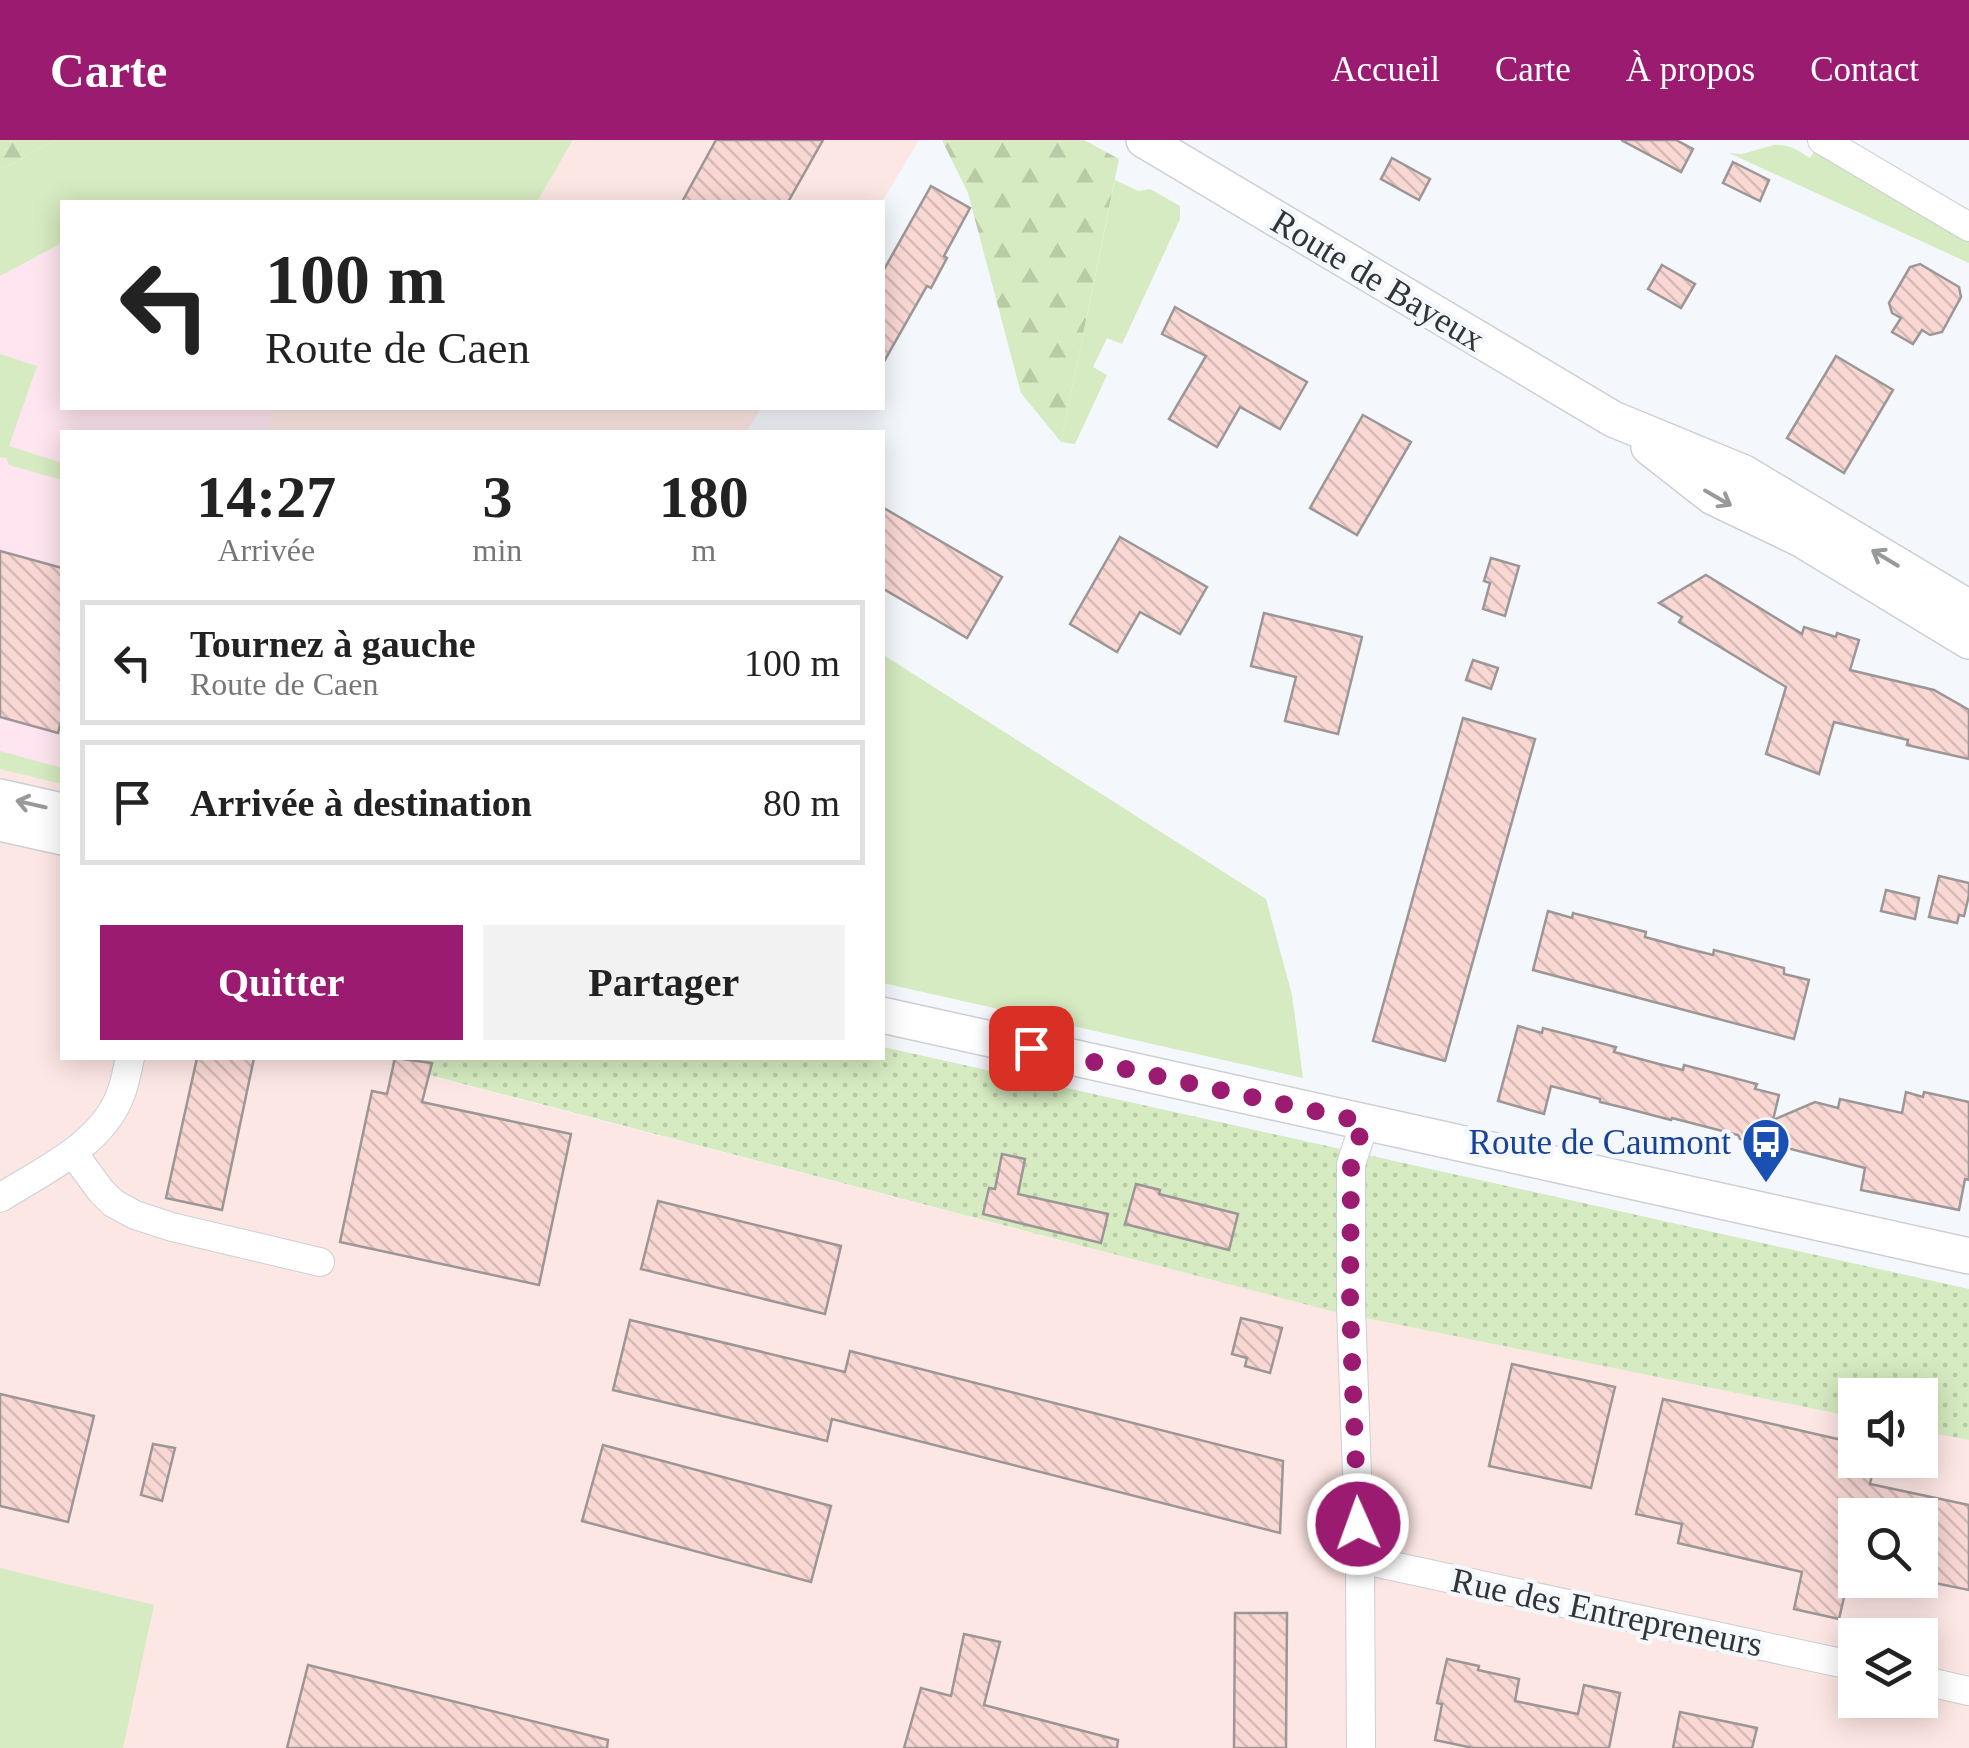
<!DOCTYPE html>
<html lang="fr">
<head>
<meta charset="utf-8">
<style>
	body { margin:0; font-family:Georgia,serif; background:#f2f2f2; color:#222; height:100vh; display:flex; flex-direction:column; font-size:38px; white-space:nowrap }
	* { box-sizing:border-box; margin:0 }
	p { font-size:32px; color:#767676 }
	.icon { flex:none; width:55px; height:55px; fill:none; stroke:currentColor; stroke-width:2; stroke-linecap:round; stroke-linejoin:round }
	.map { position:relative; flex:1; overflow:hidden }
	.panel { position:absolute; left:60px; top:290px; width:825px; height:630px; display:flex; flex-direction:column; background:#fff; border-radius:0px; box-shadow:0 5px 25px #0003 }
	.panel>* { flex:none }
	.banner { position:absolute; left:60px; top:60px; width:825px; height:210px; border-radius:0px; box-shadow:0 5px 25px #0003; background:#fff; color:#222; overflow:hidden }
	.controls { position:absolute; left:1838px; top:1238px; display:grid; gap:20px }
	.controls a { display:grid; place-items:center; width:100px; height:100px; border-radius:0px; background:#fff; box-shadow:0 5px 25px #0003; font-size:50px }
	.pin { position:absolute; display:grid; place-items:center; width:85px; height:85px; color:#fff; margin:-42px; border-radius:20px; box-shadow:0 5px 15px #0006 }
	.me { position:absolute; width:110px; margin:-55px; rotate:358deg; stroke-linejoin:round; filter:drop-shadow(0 0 8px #0008) }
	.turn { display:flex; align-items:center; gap:35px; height:210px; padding:0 40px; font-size:45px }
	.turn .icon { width:130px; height:130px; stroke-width:2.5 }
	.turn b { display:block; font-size:70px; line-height:85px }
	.eta { display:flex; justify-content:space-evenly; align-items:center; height:170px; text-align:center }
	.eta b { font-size:60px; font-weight:600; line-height:70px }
	.button { display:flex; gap:20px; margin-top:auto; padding:20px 40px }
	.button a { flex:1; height:115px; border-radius:0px; background:#9b1b71; color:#fff; font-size:40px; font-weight:600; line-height:115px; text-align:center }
	.button a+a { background:#f2f2f2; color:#222 }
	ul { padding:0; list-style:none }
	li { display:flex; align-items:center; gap:30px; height:125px; margin:0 20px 15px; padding:0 20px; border:5px solid #e0e0e0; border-radius:0px }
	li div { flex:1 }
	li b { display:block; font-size:38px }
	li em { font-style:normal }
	header { display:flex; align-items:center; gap:60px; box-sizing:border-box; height:140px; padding:0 50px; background:#9b1b71; color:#fff }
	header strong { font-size:48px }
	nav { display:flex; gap:55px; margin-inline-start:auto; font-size:35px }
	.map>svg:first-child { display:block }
</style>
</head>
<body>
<header>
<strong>Carte</strong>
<nav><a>Accueil</a><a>Carte</a><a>À propos</a><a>Contact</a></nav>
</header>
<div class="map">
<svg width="1969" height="1608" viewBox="0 0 1969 1608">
	<defs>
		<pattern id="forest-firs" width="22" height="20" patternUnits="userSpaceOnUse" patternTransform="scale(2.5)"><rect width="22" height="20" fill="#d6ebc1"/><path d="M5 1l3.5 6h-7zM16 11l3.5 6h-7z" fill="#b8caa6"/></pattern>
		<pattern id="garden-dots" width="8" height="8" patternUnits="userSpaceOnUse" patternTransform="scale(2.5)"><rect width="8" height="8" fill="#d6ebc1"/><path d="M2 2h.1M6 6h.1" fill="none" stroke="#b8caa6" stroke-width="1.8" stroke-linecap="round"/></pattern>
		<pattern id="building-back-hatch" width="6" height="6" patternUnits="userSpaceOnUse" patternTransform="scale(2.5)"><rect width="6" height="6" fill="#f9d8d4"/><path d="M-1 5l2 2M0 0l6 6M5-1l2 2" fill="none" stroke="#d6bab7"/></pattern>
	</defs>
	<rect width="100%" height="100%" fill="#f4f7fb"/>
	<polygon fill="#fee5ef" points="62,103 62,268 273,268 265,292 62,292 62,636 0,622 0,136"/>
	<g fill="#fde7e4" fill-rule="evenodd">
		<polygon points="573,0 919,0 882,62 537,62"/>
		<polygon points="273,268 761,268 746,292 265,292"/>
		<path d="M0,622L62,636V918H393L392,926L1331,1171L1855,1277V1320H1920V1291L1969,1300V1608H0ZM1855,1375H1920V1440H1855ZM1855,1495H1920V1560H1855Z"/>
	</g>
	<g fill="#d6ebc1">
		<polygon points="55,0 573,0 537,62 62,62 62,103 0,136 0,27 4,28"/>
		<path d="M1774,5C1789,4 1798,10 1810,18L1815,10L1969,101V123L1729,13L1742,14Z"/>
		<polygon points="1115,40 1138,51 1150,49 1180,66 1180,79 1122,204 1107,198 1093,227 1107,235 1075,304 1061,302"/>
		<polygon points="0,214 37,226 9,306 62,323 62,340 9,325 6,318 0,317"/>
		<polygon points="882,514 1266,759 1292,855 1303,938 883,843"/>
		<polygon points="0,611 62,628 62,644 0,629"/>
		<polygon points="0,1428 154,1465 123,1608 0,1608"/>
	</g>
	<g fill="url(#forest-firs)">
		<polygon points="0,0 55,0 4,28 0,27"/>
		<polygon points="942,0 1084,0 1119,19 1061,302 1021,253 968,53"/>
	</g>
	<polygon fill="url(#garden-dots)" points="883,907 1969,1149 1969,1300 1920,1291 1920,1255 1855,1255 1855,1277 1331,1171 391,925 393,918 882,918"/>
	<g fill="url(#building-back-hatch)" stroke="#9c9796" stroke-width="2.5">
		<polygon points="716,0 823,0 788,62 682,62"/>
		<polygon points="1621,0 1676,0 1693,9 1681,32"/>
		<polygon points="1392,18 1430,39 1419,60 1381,39"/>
		<polygon points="1733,22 1769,40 1760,61 1723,43"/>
		<polygon points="931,46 970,68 944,116 947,118 931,148 927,146 882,225 882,133"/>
		<polygon points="1920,124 1959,147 1961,157 1942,192 1930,195 1922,190 1913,204 1892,192 1901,178 1892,173 1889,163 1910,127"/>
		<polygon points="1662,125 1695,144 1681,168 1648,149"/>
		<polygon points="1175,167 1307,242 1280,289 1240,267 1217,307 1169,279 1206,216 1162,194"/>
		<polygon points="1836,216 1893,250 1844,333 1787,298"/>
		<polygon points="1363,275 1411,302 1357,395 1310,368"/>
		<polygon points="882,367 1002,437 967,498 882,448"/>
		<polygon points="1120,397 1207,447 1180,494 1140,472 1117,512 1070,484"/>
		<polygon points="0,411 62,428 62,578 58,593 0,577"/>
		<polygon points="1491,418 1519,426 1505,476 1483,469 1490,443 1484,441"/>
		<polygon points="1706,435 1802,494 1804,487 1836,497 1837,493 1859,500 1850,530 1934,550 1969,570 1969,619 1907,605 1908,600 1834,582 1819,634 1766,614 1786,547 1679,482 1682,477 1659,463"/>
		<polygon points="1264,473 1362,497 1338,594 1285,581 1296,537 1251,526"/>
		<polygon points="1473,520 1498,528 1491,549 1466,540"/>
		<polygon points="1463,578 1535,599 1445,921 1373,901"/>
		<polygon points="1939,736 1969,743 1969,755 1964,776 1959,775 1957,783 1929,777"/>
		<polygon points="1886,750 1919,758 1915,779 1881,771"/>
		<polygon points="1548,771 1572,778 1573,773 1646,792 1645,797 1689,809 1713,815 1714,810 1784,828 1784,834 1809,840 1794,899 1533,830"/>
		<polygon points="1518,886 1542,893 1543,888 1616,907 1614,912 1659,924 1683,930 1684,925 1757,944 1755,949 1779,955 1773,980 1815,962 1838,968 1840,959 1902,973 1906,952 1923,957 1924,952 1969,962 1969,1040 1965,1039 1959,1070 1861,1050 1865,1028 1767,1003 1766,1005 1740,999 1738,995 1672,978 1671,980 1625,968 1600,962 1600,959 1551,946 1544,974 1498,961"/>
		<polygon points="197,918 254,918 222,1070 166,1058"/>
		<polygon points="395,918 432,923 422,962 571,994 539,1145 340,1102 372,951 387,954"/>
		<polygon points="1002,1014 1025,1019 1018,1054 1108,1074 1101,1103 983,1074 989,1048 995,1049"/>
		<polygon points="1136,1044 1160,1050 1159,1054 1238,1074 1229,1110 1125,1084"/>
		<polygon points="658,1061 841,1106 825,1174 641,1129"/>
		<polygon points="1241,1178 1282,1188 1270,1233 1245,1226 1247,1218 1232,1214"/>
		<polygon points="630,1180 845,1232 850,1211 1283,1321 1280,1393 832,1279 827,1301 613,1250"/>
		<polygon points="1512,1224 1615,1247 1591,1348 1489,1326"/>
		<polygon points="0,1254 94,1276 68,1382 0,1366"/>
		<polygon points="1663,1259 1855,1303 1855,1320 1875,1320 1870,1344 1969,1365 1969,1450 1920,1440 1920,1375 1855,1375 1855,1409 1839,1479 1794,1469 1802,1432 1678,1403 1682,1384 1636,1374"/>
		<polygon points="153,1304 175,1308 162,1361 141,1355"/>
		<polygon points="603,1305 831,1366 811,1442 582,1381"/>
		<polygon points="1235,1473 1287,1473 1286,1608 1234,1608"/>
		<polygon points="964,1494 1000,1502 984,1565 1118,1600 1117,1608 904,1608 921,1548 951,1556"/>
		<polygon points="1447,1519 1479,1526 1478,1530 1519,1539 1515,1561 1578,1574 1584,1545 1620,1553 1609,1608 1473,1608 1435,1600 1442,1564 1437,1563"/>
		<polygon points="308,1525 608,1600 607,1608 287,1608"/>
		<polygon points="1680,1572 1757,1588 1752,1608 1673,1608"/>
	</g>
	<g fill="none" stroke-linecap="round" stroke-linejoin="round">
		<g stroke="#cccfd3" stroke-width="30">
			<g id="minor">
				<polyline points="1822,0 1969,87"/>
				<polyline points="73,1013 101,1051 113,1063 135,1075 172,1087 320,1122"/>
				<path d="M0,1058C42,1031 100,1006 120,956C125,944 127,930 130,918"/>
				<polyline points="1360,1419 1855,1526"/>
				<polyline points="1920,1540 1969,1551"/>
				<polyline points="1361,1608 1360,1419 1351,1167 1351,1024 1365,982"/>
			</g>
		</g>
		<g stroke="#cccfd3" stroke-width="38">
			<g id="major">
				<polyline points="1144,0 1613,279 1744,333 1969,468"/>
				<polyline points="1649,307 1713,357 1801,399 1969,501"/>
				<polyline points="0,657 62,671"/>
				<polyline points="0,683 62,697"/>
				<polyline points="882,875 1969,1116"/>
			</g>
		</g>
		<use href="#minor" stroke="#fff" stroke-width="28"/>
		<use href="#major" stroke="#fff" stroke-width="35"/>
	</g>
	<defs><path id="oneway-shaft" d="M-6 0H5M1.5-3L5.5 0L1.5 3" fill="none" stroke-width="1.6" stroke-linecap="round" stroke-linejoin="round" transform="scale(2.5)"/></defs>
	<g stroke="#989a9a">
		<use href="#oneway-shaft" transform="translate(1718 358) rotate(30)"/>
		<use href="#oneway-shaft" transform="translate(1885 418) rotate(-149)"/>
		<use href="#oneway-shaft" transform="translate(31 664) rotate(-167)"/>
	</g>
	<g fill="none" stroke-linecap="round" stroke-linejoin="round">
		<polyline stroke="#9b1b71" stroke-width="18" stroke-dasharray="0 32.4" points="1031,908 1364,982 1351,1024 1350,1167 1358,1384"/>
	</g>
	<defs>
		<g id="bus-pin" transform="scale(2.5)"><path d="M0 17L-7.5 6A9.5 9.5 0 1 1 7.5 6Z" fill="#1a4fb4" stroke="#f4f7fb"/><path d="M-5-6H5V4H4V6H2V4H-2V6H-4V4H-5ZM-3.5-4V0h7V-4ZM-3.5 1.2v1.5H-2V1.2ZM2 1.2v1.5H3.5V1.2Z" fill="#fff"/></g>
	</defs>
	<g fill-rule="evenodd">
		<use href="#bus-pin" x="1766" y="1002"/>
	</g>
	<g text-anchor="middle" stroke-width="9" stroke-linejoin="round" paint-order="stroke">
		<g font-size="35" fill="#323435" stroke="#f4f7fb">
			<text transform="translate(1378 140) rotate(31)" y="12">Route de Bayeux</text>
			<text transform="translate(1607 1472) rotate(12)" y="12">Rue des Entrepreneurs</text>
		</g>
		<g font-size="35" fill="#164399" stroke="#f4f7fb" text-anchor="end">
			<text x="1731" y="1014">Route de Caumont</text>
		</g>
	</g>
</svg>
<div class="controls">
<a><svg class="icon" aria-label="sound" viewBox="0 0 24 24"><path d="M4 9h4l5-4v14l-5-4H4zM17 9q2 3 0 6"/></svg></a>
<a><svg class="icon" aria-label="search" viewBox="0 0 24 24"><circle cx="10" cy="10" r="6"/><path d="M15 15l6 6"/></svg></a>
<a><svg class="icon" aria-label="layers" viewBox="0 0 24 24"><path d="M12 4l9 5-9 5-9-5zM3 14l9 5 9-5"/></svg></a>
</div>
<div class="pin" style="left:1031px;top:908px;background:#d93025"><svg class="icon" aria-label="arrive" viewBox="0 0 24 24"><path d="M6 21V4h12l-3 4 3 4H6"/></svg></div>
<svg class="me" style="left:1358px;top:1384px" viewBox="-20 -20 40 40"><circle r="17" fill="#9b1b71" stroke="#fff" stroke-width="3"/><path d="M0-11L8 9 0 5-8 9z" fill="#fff"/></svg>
<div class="banner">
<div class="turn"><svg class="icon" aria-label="left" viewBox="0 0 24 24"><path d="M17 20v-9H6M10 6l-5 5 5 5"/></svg><div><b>100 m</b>Route de Caen</div></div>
</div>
<section class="panel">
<div class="eta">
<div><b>14:27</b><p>Arrivée</p></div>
<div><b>3</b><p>min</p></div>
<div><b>180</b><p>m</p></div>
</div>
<ul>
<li><svg class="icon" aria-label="left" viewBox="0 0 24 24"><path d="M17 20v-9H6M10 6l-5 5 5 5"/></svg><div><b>Tournez à gauche</b><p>Route de Caen</p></div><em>100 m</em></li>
<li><svg class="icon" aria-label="arrive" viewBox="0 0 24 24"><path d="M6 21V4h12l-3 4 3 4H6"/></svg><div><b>Arrivée à destination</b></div><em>80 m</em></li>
</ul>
<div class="button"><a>Quitter</a><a>Partager</a></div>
</section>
</div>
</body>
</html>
